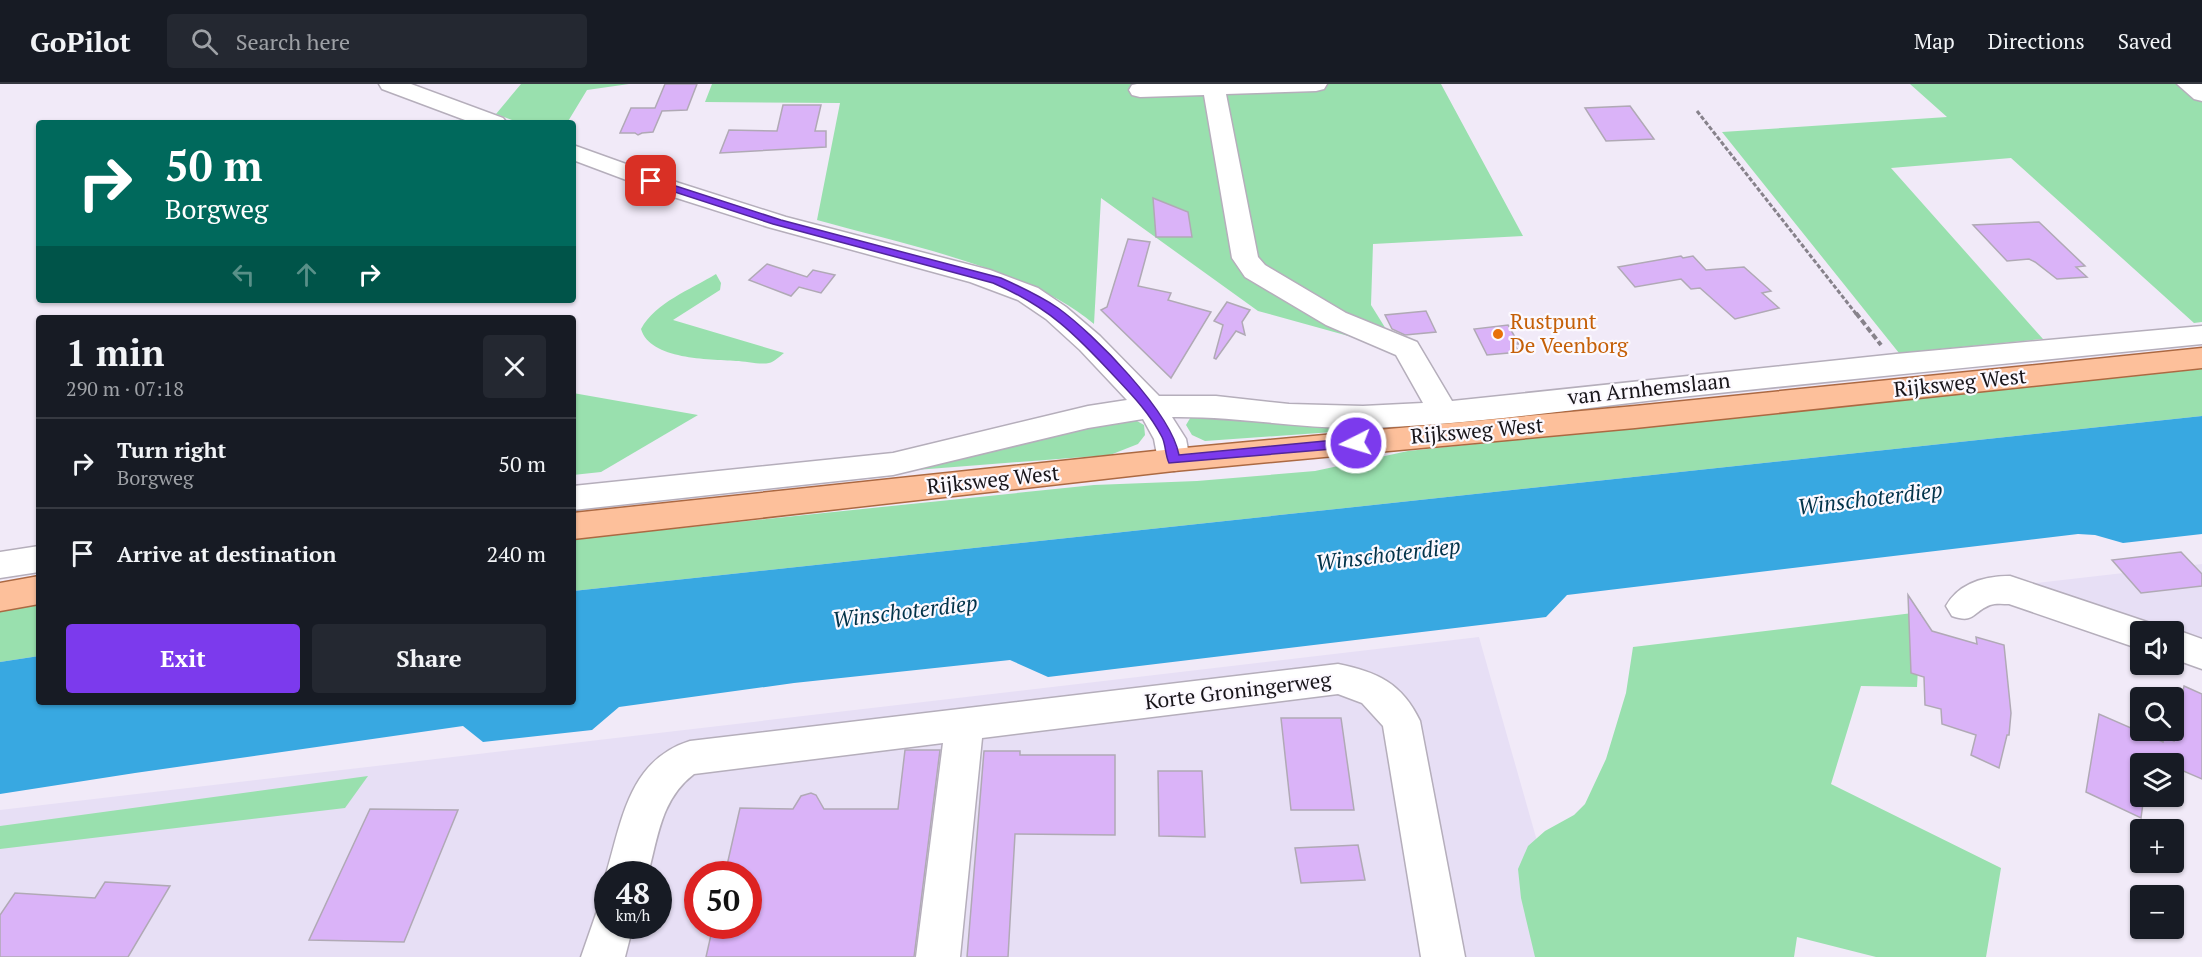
<!DOCTYPE html>
<html lang="en">
<head>
<meta charset="utf-8">
<style>
	body { margin:0; font-family:"PT Serif",serif; background:#242831; color:#f1f3f6; height:100vh; display:flex; flex-direction:column; font-size:22px; white-space:nowrap }
	* { box-sizing:border-box; margin:0 }
	p { font-size:20px; color:#9ea1a6 }
	.icon { flex:none; width:33px; height:33px; fill:none; stroke:currentColor; stroke-width:2; stroke-linecap:round; stroke-linejoin:round }
	.map { position:relative; flex:1; overflow:hidden }
	.sheet { position:absolute; left:36px; top:231px; width:540px; height:390px; display:flex; flex-direction:column; background:#171b24; border-radius:6px; box-shadow:0 2px 4px #0004 }
	.sheet>* { flex:none }
	.top-card { position:absolute; left:36px; top:36px; width:540px; height:183px; border-radius:6px; box-shadow:0 2px 4px #0004; background:#00695c; color:#fff; overflow:hidden }
	.tools { position:absolute; left:2130px; top:537px; display:grid; gap:12px }
	.tools a { display:grid; place-items:center; width:54px; height:54px; border-radius:6px; background:#171b24; box-shadow:0 2px 4px #0004; font-size:30px }
	.speed { position:absolute; left:594px; top:777px; display:flex; gap:12px; font-size:30px; font-weight:700; text-align:center }
	.speed>* { display:grid; place-content:center; width:78px; height:78px; border-radius:50%; background:#171b24; box-shadow:0 2px 4px #0004; line-height:1 }
	.speed small { font-size:15px; font-weight:400 }
	.speed .limit { border:9px solid #d22; background:#fff; color:#111 }
	.pin { position:absolute; display:grid; place-items:center; width:51px; height:51px; color:#fff; margin:-26px; border-radius:12px; box-shadow:0 3px 9px #0006 }
	.me { position:absolute; width:66px; margin:-33px; rotate:265deg; stroke-linejoin:round; filter:drop-shadow(0 0 4px #0008) }
	.turn { display:flex; align-items:center; gap:21px; height:126px; padding:0 30px; font-size:27px }
	.turn .icon { width:78px; height:78px; stroke-width:2.5 }
	.turn b { display:block; font-size:42px; line-height:51px }
	.lanes { display:flex; align-items:center; height:57px; padding:0 30px; background:#0003; justify-content:center; gap:30px; direction:ltr }
	.lanes .off { opacity:.35 }
	.round { display:grid; place-items:center; flex:none; width:63px; height:63px; border-radius:6px; background:#242831 }
	.headline { display:flex; align-items:center; justify-content:space-between; height:102px; padding:0 30px }
	h1 { font-size:36px; font-weight:800; line-height:45px }
	.cta { display:flex; gap:12px; margin-top:auto; padding:12px 30px }
	.cta a { flex:1; height:69px; border-radius:6px; background:#7c3aed; color:#fff; font-size:24px; font-weight:800; line-height:69px; text-align:center }
	.cta a+a { background:#242831; color:#f1f3f6 }
	ul { padding:0; list-style:none }
	li { display:flex; align-items:center; gap:18px; height:90px; padding:0 30px; border-top:2px solid #363941 }
	li div { flex:1 }
	li b { display:block; font-size:22px }
	li em { font-style:normal }
	header { display:flex; align-items:center; gap:36px; box-sizing:border-box; height:84px; padding:0 30px; background:#171b24; border-bottom:2px solid #363941 }
	header strong { font-size:28px }
	nav { display:flex; gap:33px; margin-inline-start:auto; font-size:21px }
	.search { width:420px; height:54px; background:#242831; display:flex; align-items:center; gap:15px; box-sizing:border-box; padding:0 21px; border-radius:6px; color:#9ea1a6; font-size:22px }
	.map>svg:first-child { display:block }
</style>
</head>
<body>
<header>
<strong>GoPilot</strong>
<div class="search"><svg class="icon" aria-label="search" viewBox="0 0 24 24"><circle cx="10" cy="10" r="6"/><path d="M15 15l6 6"/></svg>Search here</div>
<nav><a>Map</a><a>Directions</a><a>Saved</a></nav>
</header>
<div class="map">
<svg width="2202" height="873" viewBox="0 0 2202 873">
	<rect width="100%" height="100%" fill="#f1eaf8"/>
	<g fill="#e7dff5" fill-rule="evenodd">
		<polygon points="2202,480 2202,567 2174,558 2174,548 2140,548 2001,503"/>
		<path d="M1479,553L1570,873H0V726ZM608,790H658V842H608ZM698,790H748V842H698Z"/>
	</g>
	<g fill="#99e0ae">
		<polygon points="521,0 629,0 587,6 567,39 520,39 496,30"/>
		<path d="M712,0H1441L1523,152L1373,160L1371,221L1399,266L1258,227L1101,114L1094,240C1028,184 901,160 817,136L840,19L705,18Z"/>
		<polygon points="1910,0 2181,0 2202,15 2202,238 2194,239 2011,74 1891,84 2043,255 1899,269 1722,48 1947,33"/>
		<path d="M716,190L721,199L720,206L673,236L784,269C780,272 774,278 769,279C760,281 745,277 736,277C709,275 650,276 641,245C656,218 690,206 716,190Z"/>
		<polygon points="2202,285 2202,332 573,507 573,455 1094,401 1197,397 1315,387 1408,367"/>
		<polygon points="573,309 698,331 601,388 573,391"/>
		<polygon points="1192,331 1385,342 1375,345 1205,357 1192,351 1186,341"/>
		<polygon points="1130,333 1144,341 1145,351 1138,360 1110,371 916,386"/>
		<polygon points="39,517 39,572 0,578 0,523"/>
		<polygon points="1921,528 1917,603 1861,602 1831,700 2001,784 1986,873 1876,873 1797,853 1794,873 1535,873 1521,814 1518,785 1528,762 1545,747 1574,731 1585,720 1606,675 1626,609 1633,563"/>
		<polygon points="368,692 345,724 0,765 0,742"/>
	</g>
	<polygon fill="#38a8e1" points="2202,332 2202,450 2123,459 2095,451 2078,450 1567,511 1546,533 1048,593 1010,576 794,599 619,623 592,646 483,658 463,642 135,689 0,710 0,578 39,572 39,618 573,618 573,507"/>
	<g fill="#dab3f8" stroke="#b0a9b5" stroke-width="1.5">
		<polygon points="665,0 697,0 687,26 662,27 653,48 642,49 638,51 635,49 620,49 631,24 655,24"/>
		<polygon points="783,21 821,21 815,47 826,47 826,63 720,69 729,46 777,47"/>
		<polygon points="1630,22 1654,55 1606,57 1585,24"/>
		<polygon points="1153,114 1188,128 1192,153 1156,153"/>
		<polygon points="2039,138 2085,182 2076,183 2087,193 2057,195 2035,178 2029,175 2007,177 1973,141"/>
		<polygon points="1128,155 1150,158 1138,202 1171,209 1168,216 1211,228 1171,294 1101,226 1107,223"/>
		<polygon points="1681,172 1683,174 1693,172 1706,186 1744,183 1771,207 1762,209 1779,224 1735,235 1700,204 1691,205 1681,195 1635,203 1618,183"/>
		<polygon points="767,180 807,193 813,186 835,191 821,209 799,203 791,212 749,196"/>
		<polygon points="1227,218 1250,226 1242,238 1245,251 1236,247 1216,275 1214,274 1223,241 1214,237"/>
		<polygon points="1426,227 1436,248 1405,251 1392,245 1385,231"/>
		<polygon points="1508,241 1519,260 1514,260 1519,268 1487,271 1474,245"/>
		<polygon points="2181,468 2202,490 2202,502 2141,509 2112,476"/>
		<polygon points="1908,511 1932,547 1977,560 1976,553 2004,561 2011,629 2009,651 2007,651 1999,684 1971,671 1976,651 1942,640 1941,625 1925,621 1924,593 1911,589"/>
		<polygon points="2184,602 2202,610 2202,695 2174,683 2174,680 2166,680 2149,672 2148,680 2140,680 2140,712 2144,712 2141,734 2086,708 2099,630 2163,658 2164,653 2174,657 2178,619 2181,620"/>
		<polygon points="1281,634 1341,634 1354,726 1291,726"/>
		<polygon points="905,666 940,666 914,873 706,873 713,842 748,842 748,790 725,790 740,724 793,725 801,712 811,709 816,711 824,725 898,725"/>
		<polygon points="984,667 1020,667 1020,671 1115,671 1115,751 1015,750 1008,873 967,873"/>
		<polygon points="1158,687 1202,687 1205,753 1159,752"/>
		<polygon points="370,725 458,726 404,858 309,856"/>
		<polygon points="1358,761 1365,796 1301,799 1295,764"/>
		<polygon points="105,798 170,802 128,873 0,873 0,831 15,809 95,814"/>
	</g>
	<g fill="none" stroke-linecap="round" stroke-linejoin="round">
		<g stroke="#b5aebb" stroke-width="3">
			<g id="minor">
				<polygon points="379,0 411,0 503,34 507,39 473,39 382,5"/>
				<path d="M1137,0H1327L1324,5L1316,7L1226,10L1258,173L1265,181L1346,229L1417,258L1452,317L1896,270L2202,242V260C2031,277 1861,294 1690,312C1582,324 1473,341 1364,344C1300,345 1237,332 1172,333L1186,355L1190,376L1185,384L1174,387L1163,384L1158,376L1154,355L1143,335L1088,344L893,391L573,426V402L893,369L1088,322L1127,316L1080,266L1046,235L1018,216L970,198L768,143L661,109L573,76V61L679,99L786,133L990,186L1038,204L1066,223L1100,252L1159,312H1216L1289,320L1363,322L1423,319L1396,271L1326,241L1245,193L1232,174L1204,11L1140,13L1132,11L1129,6L1132,1Z"/>
				<polygon points="2177,0 2202,0 2202,17 2194,15"/>
				<polygon points="39,462 39,488 0,494 0,468"/>
				<path d="M2010,492L2153,540L2157,548H2140V565L2009,520C2003,520 1996,519 1990,521C1972,528 1975,540 1952,532L1946,522C1959,499 1985,492 2010,492Z"/>
				<polygon points="2174,545 2202,555 2202,585 2174,575 2174,548 2167,548"/>
				<path d="M1338,580C1377,588 1402,599 1420,637L1465,873H1421L1383,642L1362,619L1338,610L982,654L960,873H916L943,659L694,690C661,715 658,753 648,790H608V793L606,790C622,736 629,676 690,657Z"/>
				<polygon points="608,823 608,842 633,842 625,873 581,873 597,827"/>
			</g>
		</g>
		<g stroke="#ac6942" stroke-width="3">
			<g id="major">
				<polygon points="2202,264 2202,284 1635,344 1174,387 573,455 573,429 1174,365 1635,322"/>
				<polygon points="39,492 39,520 0,527 0,499"/>
			</g>
		</g>
		<polyline stroke="#87828b" stroke-width="3" stroke-dasharray="4.5 2" stroke-linecap="butt" points="1697,27 1857,231"/>
		<polyline stroke="#87828b" stroke-width="4" stroke-dasharray="6 3" stroke-linecap="butt" points="1856,229 1881,261"/>
		<use href="#minor" fill="#fff" fill-rule="evenodd"/>
		<use href="#major" fill="#fdc09b" fill-rule="evenodd"/>
	</g>
	<path fill="#7c3aed" stroke="#51269a" stroke-width="1.5" d="M651,94L781,136L1001,194C1021,203 1040,212 1058,224C1094,250 1171,328 1179,371L1356,354L1362,359L1356,363L1169,379C1165,371 1166,361 1162,353C1150,330 1134,313 1116,294C1076,251 1049,223 993,199L773,140L647,99V95Z"/>
	<circle fill="#e8710a" stroke="#fcf9ff" stroke-width="2" cx="1498" cy="250" r="6"/>
	<g text-anchor="middle" stroke-width="4.5" stroke-linejoin="round" paint-order="stroke">
		<g font-size="21" fill="#c56008" stroke="#fcf9ff" text-anchor="start">
			<text x="1510" y="245">Rustpunt<tspan x="1510" dy="24">De Veenborg</tspan></text>
		</g>
		<g font-size="21" fill="#18151a" stroke="#fcf9ff">
			<text transform="translate(1960 299) rotate(-6)" y="7">Rijksweg West</text>
			<text transform="translate(1649 305) rotate(-6)" y="7">van Arnhemslaan</text>
			<text transform="translate(1477 347) rotate(-5)" y="7">Rijksweg West</text>
			<text transform="translate(993 396) rotate(-6)" y="7">Rijksweg West</text>
			<text transform="translate(1238 607) rotate(-7)" y="7">Korte Groningerweg</text>
		</g>
		<g font-size="22" font-style="italic" fill="#02334a" stroke="#fcf9ff">
			<text transform="translate(1870 414) rotate(-7)" y="8">Winschoterdiep</text>
			<text transform="translate(1388 470) rotate(-7)" y="8">Winschoterdiep</text>
			<text transform="translate(905 527) rotate(-7)" y="8">Winschoterdiep</text>
		</g>
	</g>
</svg>
<div class="tools">
<a><svg class="icon" aria-label="sound" viewBox="0 0 24 24"><path d="M4 9h4l5-4v14l-5-4H4zM17 9q2 3 0 6"/></svg></a>
<a><svg class="icon" aria-label="search" viewBox="0 0 24 24"><circle cx="10" cy="10" r="6"/><path d="M15 15l6 6"/></svg></a>
<a><svg class="icon" aria-label="layers" viewBox="0 0 24 24"><path d="M12 4l9 5-9 5-9-5zM3 14l9 5 9-5"/></svg></a>
<a>+</a>
<a>−</a>
</div>
<div class="speed"><div>48<small>km/h</small></div><div class="limit">50</div></div>
<div class="pin" style="left:651px;top:97px;background:#d93025"><svg class="icon" aria-label="arrive" viewBox="0 0 24 24"><path d="M6 21V4h12l-3 4 3 4H6"/></svg></div>
<svg class="me" style="left:1356px;top:359px" viewBox="-20 -20 40 40"><circle r="17" fill="#7c3aed" stroke="#fff" stroke-width="3"/><path d="M0-11L8 9 0 5-8 9z" fill="#fff"/></svg>
<div class="top-card">
<div class="turn"><svg class="icon" aria-label="right" viewBox="0 0 24 24"><path d="M7 20v-9h11M14 6l5 5-5 5"/></svg><div><b>50 m</b>Borgweg</div></div>
<div class="lanes"><svg class="icon off" aria-label="left" viewBox="0 0 24 24"><path d="M17 20v-9H6M10 6l-5 5 5 5"/></svg><svg class="icon off" aria-label="ahead" viewBox="0 0 24 24"><path d="M12 20V5M6 11l6-6 6 6"/></svg><svg class="icon" aria-label="right" viewBox="0 0 24 24"><path d="M7 20v-9h11M14 6l5 5-5 5"/></svg></div>
</div>
<section class="sheet">
<div class="headline"><div><h1>1 min</h1><p>290 m · 07:18</p></div><a class="round"><svg class="icon" aria-label="close" viewBox="0 0 24 24"><path d="M6 6l12 12M18 6L6 18"/></svg></a></div>
<ul>
<li><svg class="icon" aria-label="right" viewBox="0 0 24 24"><path d="M7 20v-9h11M14 6l5 5-5 5"/></svg><div><b>Turn right</b><p>Borgweg</p></div><em>50 m</em></li>
<li><svg class="icon" aria-label="arrive" viewBox="0 0 24 24"><path d="M6 21V4h12l-3 4 3 4H6"/></svg><div><b>Arrive at destination</b></div><em>240 m</em></li>
</ul>
<div class="cta"><a>Exit</a><a>Share</a></div>
</section>
</div>
</body>
</html>
